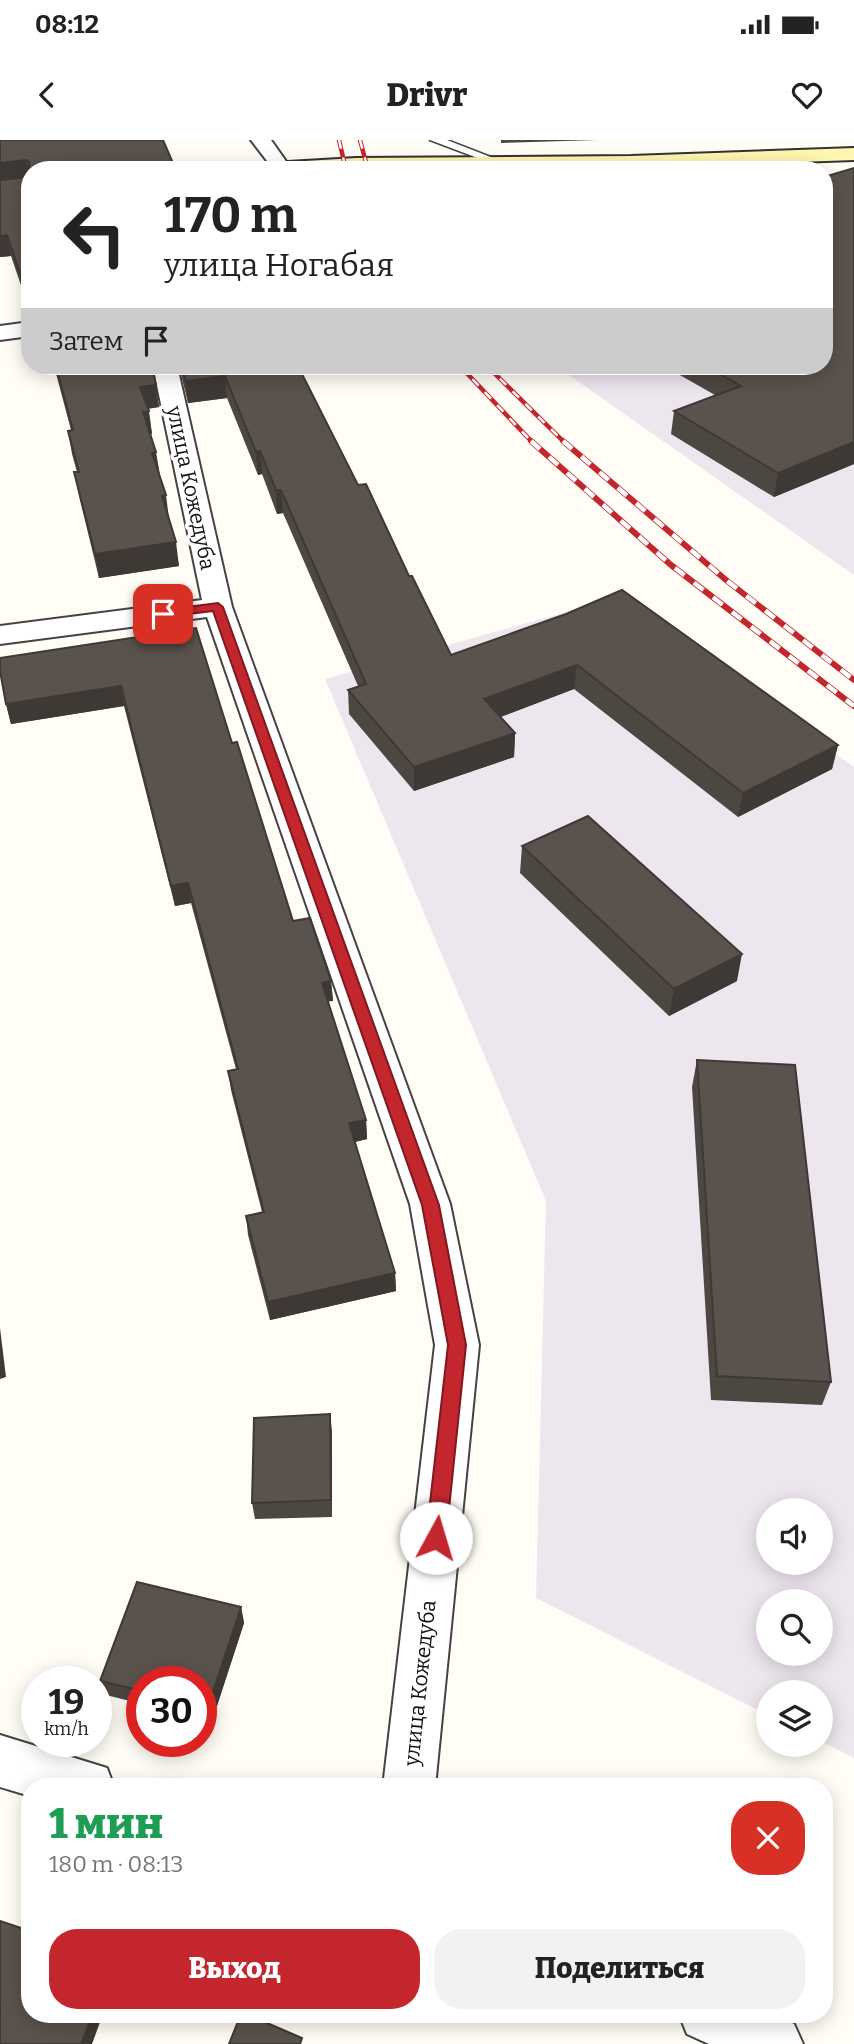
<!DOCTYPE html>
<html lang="ru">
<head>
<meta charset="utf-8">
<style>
	body { margin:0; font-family:Bitter,serif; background:#f2f2f2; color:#222; height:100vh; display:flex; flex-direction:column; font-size:26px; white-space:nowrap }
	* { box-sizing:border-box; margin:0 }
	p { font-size:23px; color:#767676 }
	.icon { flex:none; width:38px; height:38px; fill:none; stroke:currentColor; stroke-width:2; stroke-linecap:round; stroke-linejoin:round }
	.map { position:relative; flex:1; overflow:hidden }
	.panel { position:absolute; left:21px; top:1638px; width:812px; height:245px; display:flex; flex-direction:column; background:#fff; border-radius:28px; box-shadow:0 4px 18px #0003 }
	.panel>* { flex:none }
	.top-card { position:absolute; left:21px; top:21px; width:812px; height:214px; border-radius:28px; box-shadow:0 4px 18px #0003; background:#fff; color:#222; overflow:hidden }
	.tools { position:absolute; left:756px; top:1358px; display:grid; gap:14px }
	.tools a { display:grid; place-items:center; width:77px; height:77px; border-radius:50%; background:#fff; box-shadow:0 4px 18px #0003; font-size:35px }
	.speed { position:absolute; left:21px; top:1526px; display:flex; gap:14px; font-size:35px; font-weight:700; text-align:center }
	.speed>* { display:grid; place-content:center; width:91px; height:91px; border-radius:50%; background:#fff; box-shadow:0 4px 18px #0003; line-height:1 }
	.speed small { font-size:18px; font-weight:400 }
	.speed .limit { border:10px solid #d22; background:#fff; color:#111 }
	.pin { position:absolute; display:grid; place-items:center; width:60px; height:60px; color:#fff; margin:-30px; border-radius:14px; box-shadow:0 4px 10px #0006 }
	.me { position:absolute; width:77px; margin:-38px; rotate:6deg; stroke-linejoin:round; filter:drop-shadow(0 0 5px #0008) }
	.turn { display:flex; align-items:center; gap:24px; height:147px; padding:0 28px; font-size:32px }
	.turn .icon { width:91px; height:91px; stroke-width:2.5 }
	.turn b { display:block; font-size:49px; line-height:60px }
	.then { display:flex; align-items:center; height:66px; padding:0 28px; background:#0003; gap:14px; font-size:26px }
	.round { display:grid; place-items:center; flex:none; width:74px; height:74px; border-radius:28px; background:#f2f2f2 }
	.overview { display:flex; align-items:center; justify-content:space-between; height:119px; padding:0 28px }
	h1 { font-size:42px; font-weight:800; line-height:52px; color:#1e9e55 }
	.action { display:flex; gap:14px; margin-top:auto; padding:14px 28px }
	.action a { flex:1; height:80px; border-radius:28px; background:#c4262e; color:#fff; font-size:28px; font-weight:800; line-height:80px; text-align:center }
	.action a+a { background:#f2f2f2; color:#222 }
	.status { display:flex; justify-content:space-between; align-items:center; height:49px; padding:0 35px; background:#fff; direction:ltr }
	.status svg { height:19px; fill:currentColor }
	header { display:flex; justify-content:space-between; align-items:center; height:91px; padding:0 28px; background:#fff; font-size:32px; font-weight:800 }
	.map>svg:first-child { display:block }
</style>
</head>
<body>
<div class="status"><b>08:12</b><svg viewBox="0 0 49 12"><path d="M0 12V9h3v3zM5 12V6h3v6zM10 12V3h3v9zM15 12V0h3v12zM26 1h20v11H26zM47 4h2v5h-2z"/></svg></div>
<header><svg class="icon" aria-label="back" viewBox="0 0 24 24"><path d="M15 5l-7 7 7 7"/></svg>Drivr<svg class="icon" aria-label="heart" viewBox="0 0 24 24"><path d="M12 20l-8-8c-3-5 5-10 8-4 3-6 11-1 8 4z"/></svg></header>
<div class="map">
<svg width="854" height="1904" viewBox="0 0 854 1904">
	<rect width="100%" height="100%" fill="#fffdf5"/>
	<g fill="#eee6ef" fill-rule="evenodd">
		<polygon points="854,27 854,435 556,226 824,226 824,36"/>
		<path d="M614,459L854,627V1618L821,1601V1552H768V1575L536,1458L546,1061L325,539ZM768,1370H821V1423H768ZM768,1461H821V1514H768Z"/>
	</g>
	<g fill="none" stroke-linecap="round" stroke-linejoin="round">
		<g stroke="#444" stroke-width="3">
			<polygon id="lane" points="430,0 447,0 506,23 496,25"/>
		</g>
		<g stroke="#444" stroke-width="4">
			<g id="street">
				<polygon points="251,0 271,0 292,30 274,30"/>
				<polygon points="30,182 30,196 0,200 0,186"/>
				<polygon points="153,226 177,226 232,467 450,1064 479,1205 435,1647 383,1647 435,1205 410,1064 207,477 0,504 0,486 202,460"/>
				<polygon points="0,1595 107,1628 114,1647 30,1647 30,1656 0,1647"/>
				<polygon points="679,1874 773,1874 794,1884 803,1904 709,1904 687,1894"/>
			</g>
		</g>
		<g stroke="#333" stroke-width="4">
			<polygon id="secondary" points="854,8 854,20 631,28 243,30 253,24 356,18 631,16"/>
		</g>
		<use href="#lane" fill="#fff" fill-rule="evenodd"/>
		<use href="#street" fill="#fff" fill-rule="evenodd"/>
		<use href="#secondary" fill="#fff6b0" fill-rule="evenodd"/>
		<g stroke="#c4262e" stroke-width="4.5">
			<g id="rail-far1">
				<polyline points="339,0 346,30"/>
				<polyline points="360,0 368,30"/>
				<polyline points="460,226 533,303"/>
				<polyline points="487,226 565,303"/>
			</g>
		</g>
		<g stroke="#c4262e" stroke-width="6">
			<g id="rail">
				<polyline points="531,301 671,425 854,566"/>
				<polyline points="563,301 726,440 854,540"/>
			</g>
		</g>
		<use href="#rail-far1" stroke="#fff" stroke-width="2.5" stroke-dasharray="9" stroke-linecap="butt"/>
		<use href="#rail" stroke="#fff" stroke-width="4.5" stroke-dasharray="12" stroke-linecap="butt"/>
	</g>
	<g fill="#4d4742">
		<polygon points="0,0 163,0 30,30 30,172 11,116 0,117"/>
		<polygon points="501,0 597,0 501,3"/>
		<polygon points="854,28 854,324 774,357 671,294 674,271 715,255 664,226 824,226 824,37"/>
		<polygon points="54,226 152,226 159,267 148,269 152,294 151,294 179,426 99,438 79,356 74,332 77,332 72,314 68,291 71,290"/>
		<polygon points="179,226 292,226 409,436 451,515 566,474 838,605 832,629 738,677 574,549 501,577 515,593 514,617 414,651 349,574 348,550 358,546 283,373 277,374 262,334 258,335 227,258 188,263"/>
		<polygon points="196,488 232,603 293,781 331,841 333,861 328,861 366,980 367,999 355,1002 395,1133 396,1151 270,1180 248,1095 246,1076 262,1072 231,950 228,931 236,929 191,763 175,766 124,566 11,584 6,564"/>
		<polygon points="522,706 737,841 669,876 520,733"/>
		<polygon points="697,920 831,1242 822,1265 711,1260 692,947"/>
		<polygon points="332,1292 332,1377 255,1379 252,1363"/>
		<polygon points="241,1467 244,1483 212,1581 201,1579 201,1542 142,1542 142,1564 106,1555 100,1541"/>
	</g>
	<g fill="#3f3936">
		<polygon points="26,20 30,40 0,44 0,23"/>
		<polygon points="7,95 11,116 0,117 0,96"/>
		<polygon points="225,236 227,258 188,263 186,241"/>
		<polygon points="156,245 159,267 143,269 140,247"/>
		<polygon points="149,271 152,294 146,295 143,272"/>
		<polygon points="854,302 854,324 774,357 778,333"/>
		<polygon points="260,311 262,334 258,335 256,312"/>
		<polygon points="156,312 160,335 152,313"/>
		<polygon points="276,350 281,350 283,373 277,374"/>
		<polygon points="166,355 169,379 165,379 162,356"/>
		<polygon points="176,402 179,426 99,438 95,414"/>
		<polygon points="577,525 574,549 484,583 484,559"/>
		<polygon points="121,546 124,566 11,584 6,564"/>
		<polygon points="515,593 514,617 414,651 414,627"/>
		<polygon points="838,605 832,629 738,677 743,653"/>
		<polygon points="188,743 191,763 175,766 171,746"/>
		<polygon points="742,814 737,841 669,876 674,849"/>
		<polygon points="331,841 333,861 324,862 322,843"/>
		<polygon points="366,980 367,999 350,1003 349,983"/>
		<polygon points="395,1133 396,1151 270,1180 268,1162"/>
		<polygon points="0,1188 6,1237 0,1239"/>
		<polygon points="330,1274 332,1292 332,1377 331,1360"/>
		<polygon points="241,1467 244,1483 212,1581 208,1567"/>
		<polygon points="93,1874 103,1874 92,1904 81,1904"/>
	</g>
	<g fill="#5a524d" stroke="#3f3936" stroke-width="2">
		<polygon points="0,0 163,0 176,30 30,30 30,159 29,159 7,95 0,96 0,40 27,37 29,34 29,22 26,20 0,23"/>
		<polygon points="599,27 605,30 590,30"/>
		<polygon points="854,28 854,302 778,333 674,271 741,246 706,226 824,226 824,37"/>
		<polygon points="56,226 152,226 156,245 140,247 149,271 143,272 156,312 152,313 166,355 162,356 176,402 95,414 74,332 79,332 68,291 73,290"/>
		<polygon points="182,226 292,226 295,233 301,232 358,345 366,344 409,436 412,436 451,515 566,474 622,450 838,605 743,653 577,525 484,559 515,593 414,627 348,550 366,544 281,350 276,350 260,311 256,312 225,236 186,241"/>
		<polygon points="196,488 232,603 237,602 293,781 310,778 331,841 322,843 366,980 349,983 395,1133 268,1162 246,1076 264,1072 228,931 238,929 188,743 171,746 121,546 6,564 0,531 0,518"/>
		<polygon points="588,676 742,814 674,849 522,706"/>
		<polygon points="697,920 795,925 831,1242 717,1236"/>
		<polygon points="330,1274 331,1360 252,1363 254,1278"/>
		<polygon points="137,1442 241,1467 208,1567 201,1566 201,1542 142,1542 142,1551 100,1541"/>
		<polygon points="0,1781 30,1791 30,1874 93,1874 81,1904 0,1904"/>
		<polygon points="241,1874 246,1874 302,1898 300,1904 229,1904"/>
	</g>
	<polygon fill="#c4262e" stroke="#7f191e" stroke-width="2" points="218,463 223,467 439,1065 466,1205 446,1398 443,1405 436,1408 429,1405 426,1398 448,1205 422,1065 213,471 163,477 157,474 163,470"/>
	<g text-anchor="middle" stroke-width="7" stroke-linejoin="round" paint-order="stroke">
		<g font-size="21" fill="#111" stroke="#fff">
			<text transform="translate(191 348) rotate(78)" y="7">улица Кожедуба</text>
			<text transform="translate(420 1543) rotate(-84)" y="7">улица Кожедуба</text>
		</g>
	</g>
</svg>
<div class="tools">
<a><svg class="icon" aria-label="sound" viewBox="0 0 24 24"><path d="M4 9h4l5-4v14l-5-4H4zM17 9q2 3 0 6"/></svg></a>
<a><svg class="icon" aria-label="search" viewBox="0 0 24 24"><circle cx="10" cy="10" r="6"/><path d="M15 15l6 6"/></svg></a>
<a><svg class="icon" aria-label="layers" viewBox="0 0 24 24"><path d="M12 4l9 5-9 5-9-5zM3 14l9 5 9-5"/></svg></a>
</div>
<div class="speed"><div>19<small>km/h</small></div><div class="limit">30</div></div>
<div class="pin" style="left:163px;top:474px;background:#d93025"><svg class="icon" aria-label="arrive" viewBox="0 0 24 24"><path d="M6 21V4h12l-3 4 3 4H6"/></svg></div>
<svg class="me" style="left:436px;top:1398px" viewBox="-20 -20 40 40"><circle r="19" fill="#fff"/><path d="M0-13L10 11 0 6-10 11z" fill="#c4262e"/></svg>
<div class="top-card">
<div class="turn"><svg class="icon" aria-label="left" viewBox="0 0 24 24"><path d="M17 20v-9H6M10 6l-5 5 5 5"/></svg><div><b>170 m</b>улица Ногабая</div></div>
<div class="then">Затем<svg class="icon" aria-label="arrive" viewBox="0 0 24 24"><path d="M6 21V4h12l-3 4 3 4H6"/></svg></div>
</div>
<section class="panel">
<div class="overview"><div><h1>1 мин</h1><p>180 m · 08:13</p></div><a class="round" style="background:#d93025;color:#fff"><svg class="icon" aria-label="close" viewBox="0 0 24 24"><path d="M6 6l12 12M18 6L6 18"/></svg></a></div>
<div class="action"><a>Выход</a><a>Поделиться</a></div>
</section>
</div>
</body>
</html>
